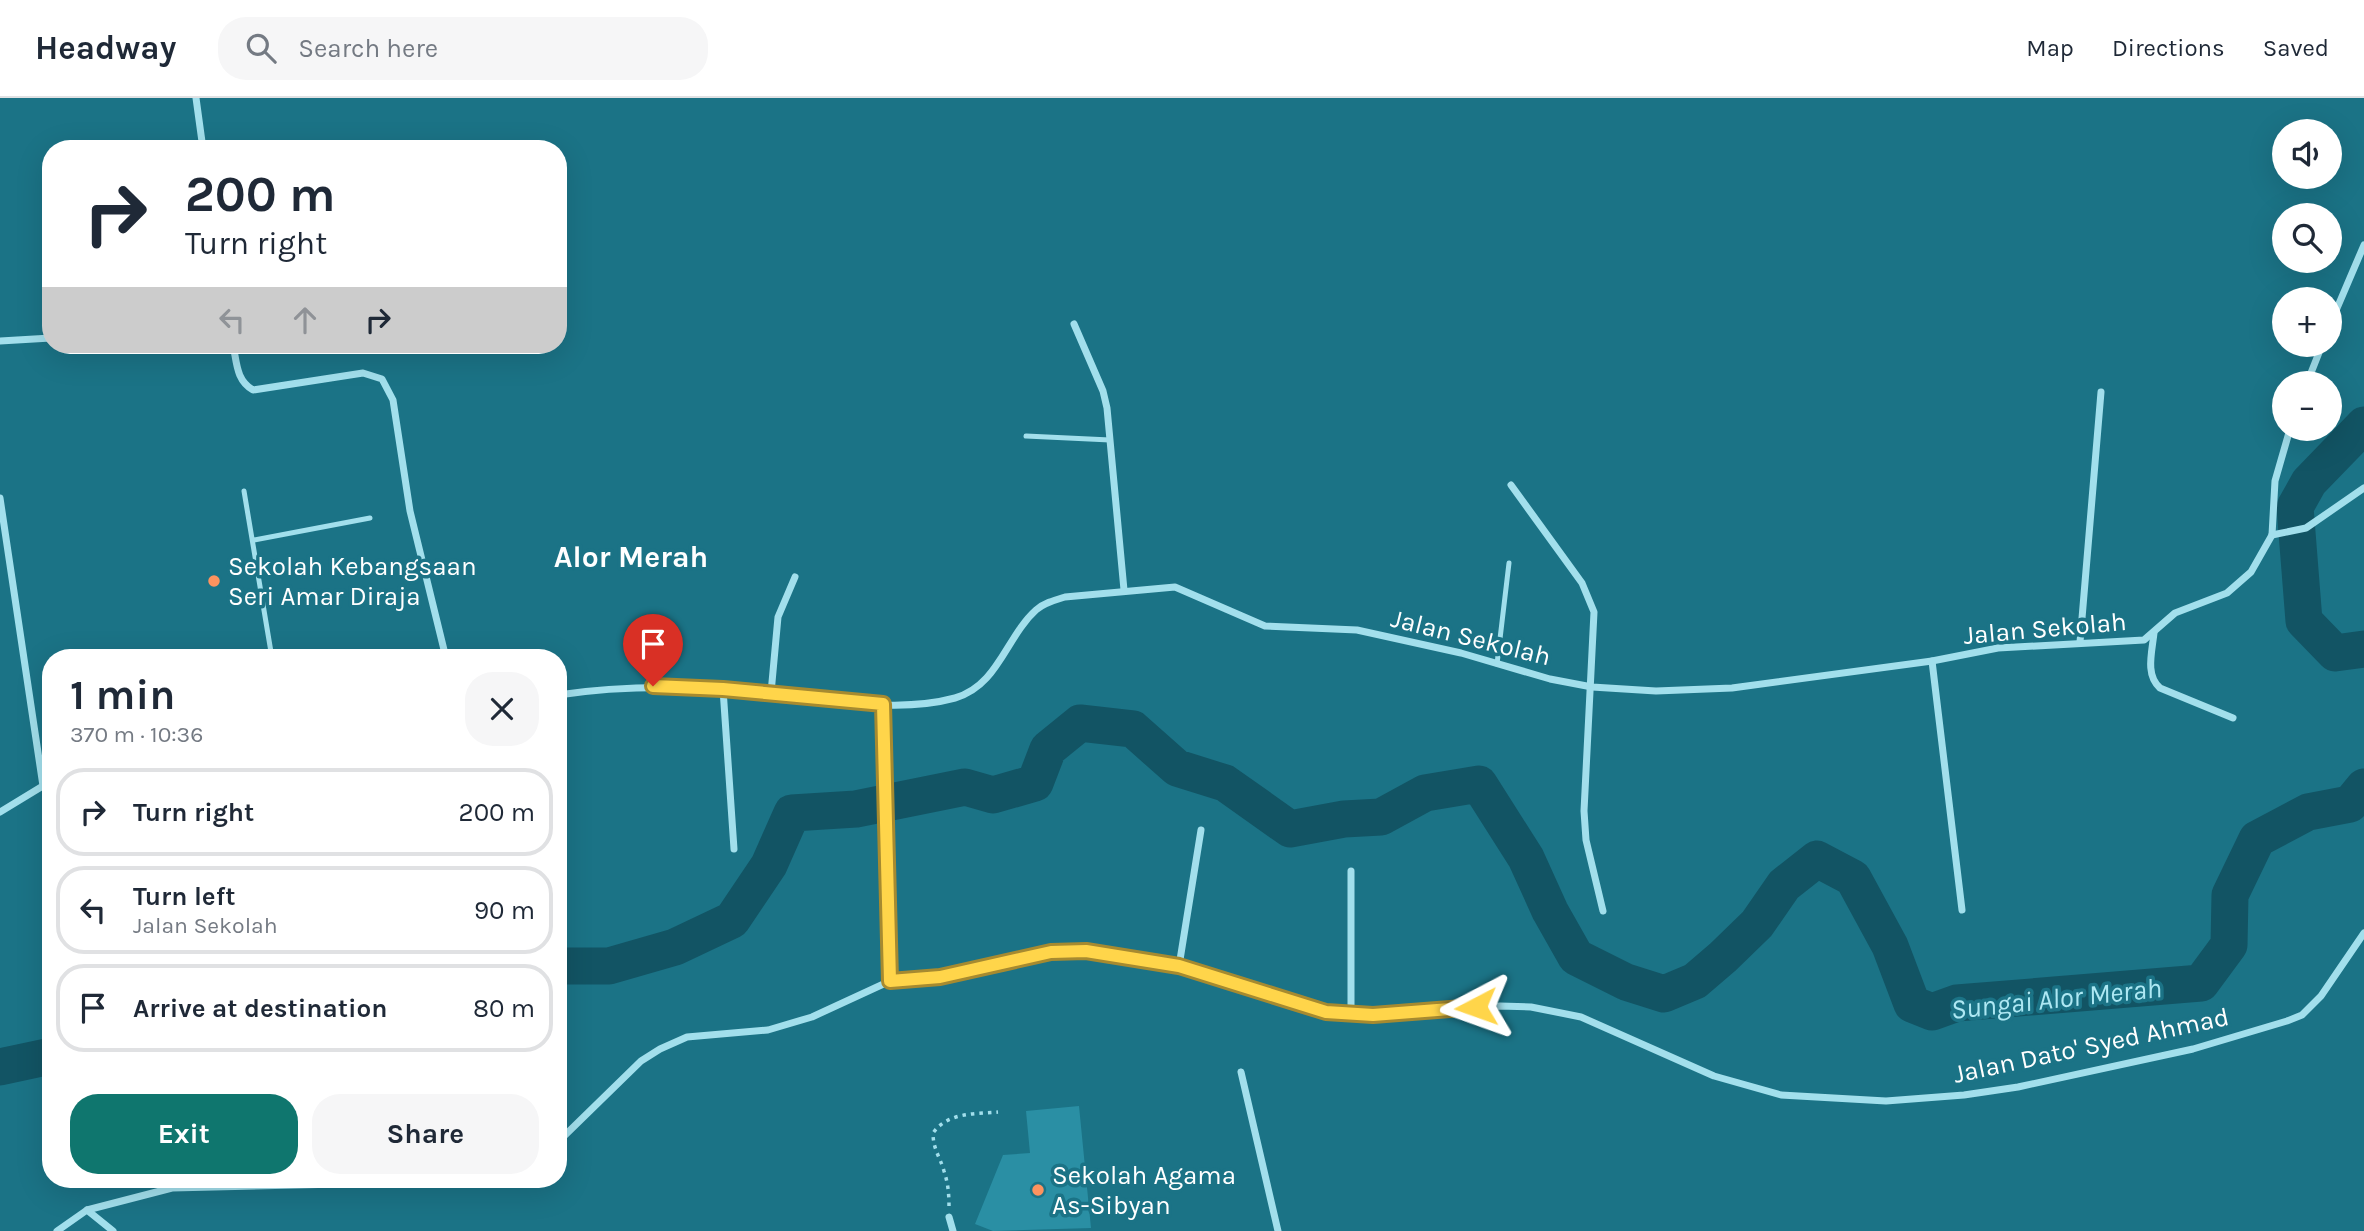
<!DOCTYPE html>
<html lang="en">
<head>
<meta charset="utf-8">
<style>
	body { margin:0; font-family:Karla,sans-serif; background:#f6f6f7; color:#1f2937; height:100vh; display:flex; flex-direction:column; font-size:26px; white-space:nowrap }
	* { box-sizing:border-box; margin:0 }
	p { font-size:23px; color:#747a83 }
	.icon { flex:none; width:38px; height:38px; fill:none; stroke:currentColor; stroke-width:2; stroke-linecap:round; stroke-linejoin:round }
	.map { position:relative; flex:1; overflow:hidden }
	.sheet { position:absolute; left:42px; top:551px; width:525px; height:539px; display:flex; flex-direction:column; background:#fff; border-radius:28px; box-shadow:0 7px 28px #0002 }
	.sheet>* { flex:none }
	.banner { position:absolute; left:42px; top:42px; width:525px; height:214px; border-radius:28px; box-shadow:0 7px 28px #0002; background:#fff; color:#1f2937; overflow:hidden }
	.tools { position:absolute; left:2272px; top:21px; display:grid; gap:14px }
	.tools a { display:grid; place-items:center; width:70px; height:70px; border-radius:50%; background:#fff; box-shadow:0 7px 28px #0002; font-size:35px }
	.pin { position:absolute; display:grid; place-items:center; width:60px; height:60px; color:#fff; margin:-72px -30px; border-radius:50% 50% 50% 0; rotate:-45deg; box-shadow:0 0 7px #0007 }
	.pin .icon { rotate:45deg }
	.me { position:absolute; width:77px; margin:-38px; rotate:266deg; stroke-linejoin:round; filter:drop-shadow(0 0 5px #0008) }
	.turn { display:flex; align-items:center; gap:24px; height:147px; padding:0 28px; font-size:32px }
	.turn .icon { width:91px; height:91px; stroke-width:2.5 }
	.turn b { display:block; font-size:49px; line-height:60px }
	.lanes { display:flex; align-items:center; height:66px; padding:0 28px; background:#0003; justify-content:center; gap:35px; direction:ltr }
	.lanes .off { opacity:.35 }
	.round { display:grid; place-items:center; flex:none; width:74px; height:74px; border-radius:28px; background:#f6f6f7 }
	.overview { display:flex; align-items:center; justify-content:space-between; height:119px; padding:0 28px }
	h1 { font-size:42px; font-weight:700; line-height:52px }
	.button { display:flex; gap:14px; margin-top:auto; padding:14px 28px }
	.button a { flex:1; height:80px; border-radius:28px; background:#0f766e; color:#fff; font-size:28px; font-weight:700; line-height:80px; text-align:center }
	.button a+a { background:#f6f6f7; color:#1f2937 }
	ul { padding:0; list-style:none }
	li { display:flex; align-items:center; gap:21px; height:88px; margin:0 14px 10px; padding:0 14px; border:4px solid #e0e1e3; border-radius:28px }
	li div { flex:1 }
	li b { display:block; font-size:26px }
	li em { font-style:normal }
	header { display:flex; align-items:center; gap:42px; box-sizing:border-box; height:98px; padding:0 35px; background:#fff; border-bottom:2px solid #e0e1e3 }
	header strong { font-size:33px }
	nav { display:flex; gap:38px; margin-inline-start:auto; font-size:24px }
	.search { width:490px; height:63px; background:#f6f6f7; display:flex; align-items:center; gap:18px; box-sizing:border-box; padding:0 24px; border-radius:28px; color:#747a83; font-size:26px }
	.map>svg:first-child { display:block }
</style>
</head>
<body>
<header>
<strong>Headway</strong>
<div class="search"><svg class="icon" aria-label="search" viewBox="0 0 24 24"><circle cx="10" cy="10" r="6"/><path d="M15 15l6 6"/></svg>Search here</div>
<nav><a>Map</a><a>Directions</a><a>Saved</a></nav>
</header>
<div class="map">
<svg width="2364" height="1133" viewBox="0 0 2364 1133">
	<rect width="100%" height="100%" fill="#1b7386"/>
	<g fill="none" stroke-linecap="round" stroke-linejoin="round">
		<g stroke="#125464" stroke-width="37">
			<polyline points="2364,327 2309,384 2295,409 2304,523 2335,555 2364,551"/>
			<polyline points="558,868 609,868 675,849 732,822 769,767 792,715 856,711 965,689 993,697 1035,685 1048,651 1080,625 1133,631 1177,670 1225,685 1290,731 1344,721 1381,719 1425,695 1479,686 1526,760 1550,813 1576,859 1626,884 1664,896 1695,883 1723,859 1757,826 1784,787 1817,761 1853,780 1890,848 1912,906 1932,914 1957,905 2201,885 2229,847 2230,797 2257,741 2308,714 2350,706 2364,689"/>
			<polyline points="0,969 51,958"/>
		</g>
	</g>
	<polygon fill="#2a8fa4" points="1079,1008 1091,1130 993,1133 975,1126 1003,1057 1030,1055 1026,1013"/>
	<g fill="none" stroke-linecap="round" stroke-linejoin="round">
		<path stroke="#a2dfec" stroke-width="3.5" stroke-dasharray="3.5 5" stroke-linecap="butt" d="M949,1108C949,1096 948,1085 944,1073C940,1059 933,1051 933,1035C948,1014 975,1016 998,1014"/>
		<g stroke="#a2dfec" stroke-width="5">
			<polyline points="1026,338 1110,342"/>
			<polyline points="244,393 272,560"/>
			<polyline points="254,442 370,420"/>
			<polyline points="1497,566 1509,465"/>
		</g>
		<g stroke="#a2dfec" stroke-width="7">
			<polyline points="196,0 203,51"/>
			<polyline points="1074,226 1103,293 1107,310 1124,492"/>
			<polyline points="2329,229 2364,147"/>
			<polyline points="0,243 51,240"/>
			<path d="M233,247C237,265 236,282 253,292L363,275L382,281L393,302L410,413L446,560"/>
			<polyline points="2307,285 2322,247"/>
			<polyline points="1511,387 1582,485 1594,514 1584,713 1586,742 1603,813"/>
			<polyline points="0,400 43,688"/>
			<polyline points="2272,437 2306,430 2364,390"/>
			<path d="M2154,535C2152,554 2145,577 2160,590L2233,620"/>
			<polyline points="2080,544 2101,294"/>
			<polyline points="1932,563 1962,812"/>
			<polyline points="723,591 734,751"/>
			<polyline points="771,595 778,519 795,479"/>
			<path d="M558,597C629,586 699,588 770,595C830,601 896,616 955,600C998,588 1006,539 1036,512C1044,505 1055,502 1065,499L1175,489L1265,528L1357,532L1461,555L1550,581L1592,589L1656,593L1732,590L1932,563L1998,550L2144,542L2175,515L2227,495L2251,474L2272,437L2275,383L2290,331"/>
			<polyline points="883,606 890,883"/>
			<polyline points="0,714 51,683"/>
			<polyline points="1179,868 1201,732"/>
			<polyline points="1351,917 1351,773"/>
			<polyline points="1241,974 1278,1133"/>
			<polyline points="558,1044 641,963 660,951 687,939 768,932 812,919 890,883 940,879 1051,854 1103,854 1179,868 1326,914 1373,917 1500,908 1531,909 1581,919 1714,978 1781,997 1886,1003 1964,997 2018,989 2193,951 2287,923 2302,917 2321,898 2364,835"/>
			<polyline points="87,1112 113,1133"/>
			<polyline points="949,1119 953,1133"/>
			<polyline points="57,1133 87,1112 172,1090 514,1082"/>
		</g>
	</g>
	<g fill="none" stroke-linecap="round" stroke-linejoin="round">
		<g stroke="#a68a30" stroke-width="18">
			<polyline id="route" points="653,588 723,591 883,606 890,883 940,879 1051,854 1086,853 1179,868 1326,914 1373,917 1476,909"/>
		</g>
		<use href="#route" stroke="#ffd54a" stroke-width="12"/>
	</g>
	<g fill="#fd935f" stroke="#1b7386" stroke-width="2.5">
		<circle cx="214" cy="483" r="7"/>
		<circle cx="1038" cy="1092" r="7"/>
	</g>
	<g text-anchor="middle" stroke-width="7" stroke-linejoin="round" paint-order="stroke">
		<g font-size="26" fill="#fff" stroke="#1b7386" text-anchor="start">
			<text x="228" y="477">Sekolah Kebangsaan<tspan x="228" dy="30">Seri Amar Diraja</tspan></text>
			<text x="1052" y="1086">Sekolah Agama<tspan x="1052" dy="30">As-Sibyan</tspan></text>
		</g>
		<g font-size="26" fill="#fff" stroke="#1b7386">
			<text transform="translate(2045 530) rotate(-5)" y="9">Jalan Sekolah</text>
			<text transform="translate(1471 539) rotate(14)" y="9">Jalan Sekolah</text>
			<text transform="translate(2091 947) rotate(-12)" y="9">Jalan Dato' Syed Ahmad</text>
		</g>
		<g font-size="28" font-style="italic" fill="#aee8f3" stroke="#1b7386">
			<text transform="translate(2056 900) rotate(-6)" y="10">Sungai Alor Merah</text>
		</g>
		<g font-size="30" font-weight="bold" fill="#fff" stroke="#1b7386">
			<text x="631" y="469">Alor Merah</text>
		</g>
	</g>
</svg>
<div class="tools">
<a><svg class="icon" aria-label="sound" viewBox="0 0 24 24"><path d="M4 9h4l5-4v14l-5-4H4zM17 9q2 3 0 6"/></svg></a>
<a><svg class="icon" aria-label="search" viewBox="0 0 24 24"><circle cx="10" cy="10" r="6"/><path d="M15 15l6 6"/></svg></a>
<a>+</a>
<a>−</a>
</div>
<div class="pin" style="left:653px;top:588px;background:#d93025"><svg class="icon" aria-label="arrive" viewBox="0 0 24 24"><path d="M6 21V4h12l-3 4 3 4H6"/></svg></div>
<svg class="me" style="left:1476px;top:909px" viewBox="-20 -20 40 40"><path d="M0-17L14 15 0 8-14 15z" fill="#ffd54a" stroke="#fff" stroke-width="4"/></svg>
<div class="banner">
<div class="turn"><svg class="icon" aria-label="right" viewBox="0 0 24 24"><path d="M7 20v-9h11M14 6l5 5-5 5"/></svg><div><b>200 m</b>Turn right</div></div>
<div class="lanes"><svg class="icon off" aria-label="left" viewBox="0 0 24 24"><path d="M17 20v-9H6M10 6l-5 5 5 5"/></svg><svg class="icon off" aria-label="ahead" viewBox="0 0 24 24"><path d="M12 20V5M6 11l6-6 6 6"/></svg><svg class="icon" aria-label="right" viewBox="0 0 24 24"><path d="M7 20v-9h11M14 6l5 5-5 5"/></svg></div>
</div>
<section class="sheet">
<div class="overview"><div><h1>1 min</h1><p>370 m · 10:36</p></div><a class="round"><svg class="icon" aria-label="close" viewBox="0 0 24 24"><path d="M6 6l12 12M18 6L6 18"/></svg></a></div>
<ul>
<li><svg class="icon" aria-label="right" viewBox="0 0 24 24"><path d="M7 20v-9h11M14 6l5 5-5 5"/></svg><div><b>Turn right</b></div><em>200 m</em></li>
<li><svg class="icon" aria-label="left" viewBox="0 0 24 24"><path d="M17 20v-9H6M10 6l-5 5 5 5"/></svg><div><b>Turn left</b><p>Jalan Sekolah</p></div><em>90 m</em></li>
<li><svg class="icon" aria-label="arrive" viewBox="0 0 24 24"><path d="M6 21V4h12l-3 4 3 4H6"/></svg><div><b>Arrive at destination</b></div><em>80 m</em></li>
</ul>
<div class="button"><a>Exit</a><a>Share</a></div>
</section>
</div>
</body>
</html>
